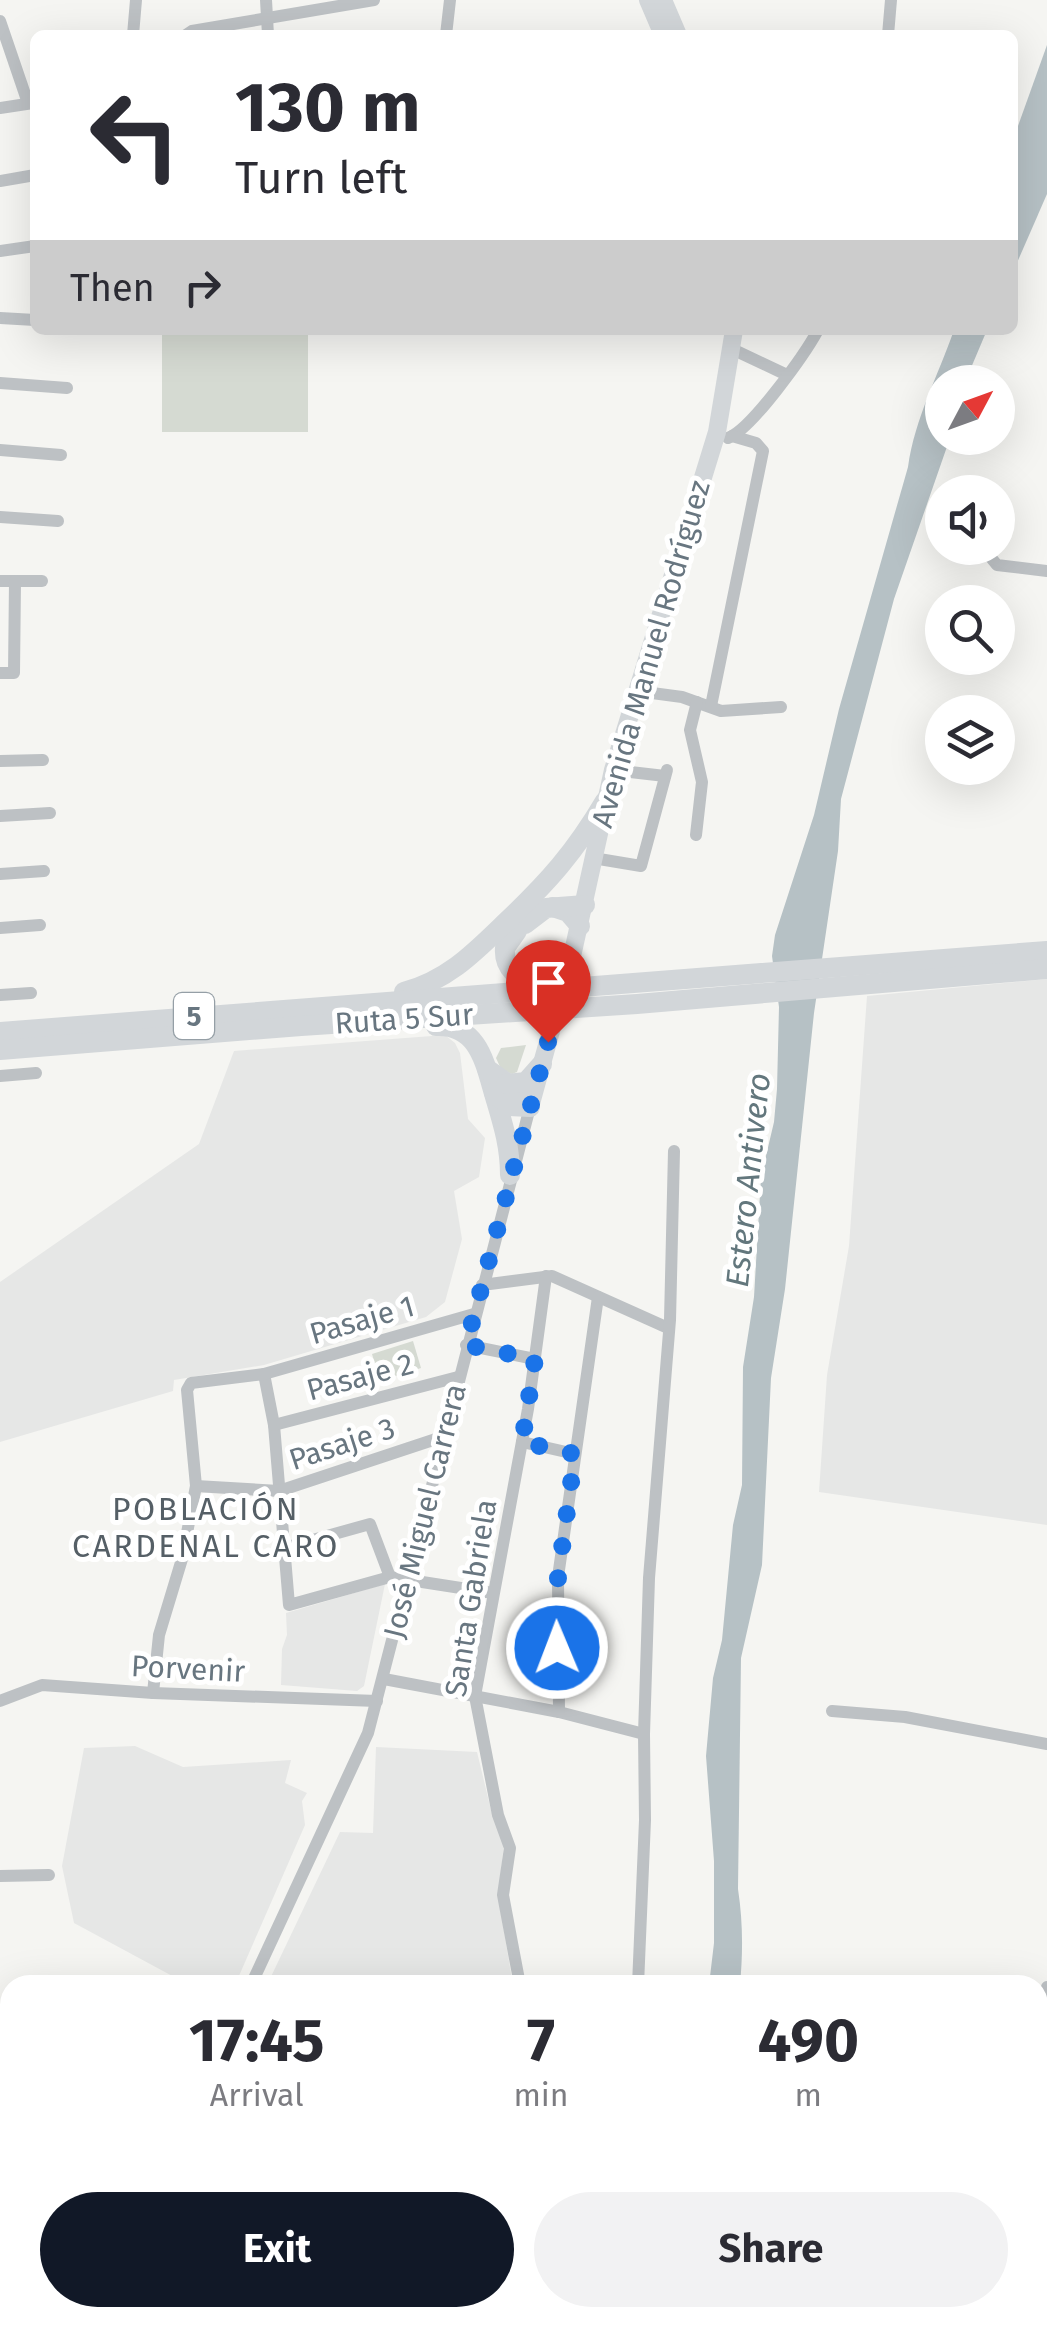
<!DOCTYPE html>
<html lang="en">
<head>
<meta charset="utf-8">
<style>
	body { margin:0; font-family:"Fira Sans",sans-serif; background:#f2f2f3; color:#2b2b33; height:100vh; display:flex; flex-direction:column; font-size:38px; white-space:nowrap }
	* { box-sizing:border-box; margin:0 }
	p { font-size:32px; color:#7c7c81 }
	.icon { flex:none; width:55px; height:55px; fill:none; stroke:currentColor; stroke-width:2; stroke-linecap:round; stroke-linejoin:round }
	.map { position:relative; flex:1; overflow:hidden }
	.details { position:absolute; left:0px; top:1975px; width:1048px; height:352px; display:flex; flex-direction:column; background:#fff; border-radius:30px 30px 0 0; box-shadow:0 10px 40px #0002 }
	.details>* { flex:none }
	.top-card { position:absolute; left:30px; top:30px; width:988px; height:305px; border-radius:15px; box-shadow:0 10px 40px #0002; background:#fff; color:#2b2b33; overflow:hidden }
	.needle { width:65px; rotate:49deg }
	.fabs { position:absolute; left:925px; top:365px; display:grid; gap:20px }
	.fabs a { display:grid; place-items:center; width:90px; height:90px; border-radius:50%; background:#fff; box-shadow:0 10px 40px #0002; font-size:50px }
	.pin { position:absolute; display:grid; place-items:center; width:85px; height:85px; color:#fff; margin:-102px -42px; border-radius:50% 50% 50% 0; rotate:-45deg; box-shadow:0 0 10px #0007 }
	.pin .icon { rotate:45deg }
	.me { position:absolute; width:110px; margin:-55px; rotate:359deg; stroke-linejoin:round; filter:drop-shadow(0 0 8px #0008) }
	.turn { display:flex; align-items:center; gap:35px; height:210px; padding:0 40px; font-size:45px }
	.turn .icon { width:130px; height:130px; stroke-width:2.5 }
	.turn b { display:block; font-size:70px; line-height:85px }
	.then { display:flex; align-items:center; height:95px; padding:0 40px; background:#0003; gap:20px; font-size:38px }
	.eta { display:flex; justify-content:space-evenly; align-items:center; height:170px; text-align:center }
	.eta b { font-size:60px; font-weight:700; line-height:70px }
	.action { display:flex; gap:20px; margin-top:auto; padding:20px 40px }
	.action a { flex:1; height:115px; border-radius:60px; background:#111827; color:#fff; font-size:40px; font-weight:700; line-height:115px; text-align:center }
	.action a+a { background:#f2f2f3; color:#2b2b33 }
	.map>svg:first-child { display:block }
</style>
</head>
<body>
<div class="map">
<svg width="1047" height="2327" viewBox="0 0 1047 2327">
	<rect width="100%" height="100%" fill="#f5f5f2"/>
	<g fill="#e6e7e6">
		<polygon points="1047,979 1047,1525 819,1492 827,1375 849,1246 867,996"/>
		<polygon points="445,1035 455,1043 460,1053 468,1119 485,1138 479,1177 454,1191 462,1239 445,1302 426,1317 264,1365 174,1380 173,1391 0,1442 0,1282 199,1144 234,1051"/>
		<polygon points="385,1584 364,1686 357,1691 281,1685 282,1649 287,1635 286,1613"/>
		<polygon points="135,1746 183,1767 291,1760 285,1783 307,1793 302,1801 305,1825 235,1985 189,1985 74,1923 62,1866 84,1748"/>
		<polygon points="376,1747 477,1752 491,1810 504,1845 498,1895 513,1985 267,1985 340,1832 373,1833"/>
		<polygon points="87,2318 156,2318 157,2327 46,2327"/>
	</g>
	<g fill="#d5dad2">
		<rect x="162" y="330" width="146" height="102"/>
		<polygon points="526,1045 517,1072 512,1074 501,1069 496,1058 501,1048"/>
		<polygon points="413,1341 421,1368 380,1381 372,1354"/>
	</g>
	<g fill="#b6c1c5">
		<polygon points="1047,45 1047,194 1013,272 1013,140"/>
		<path d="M954,330H987L965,382H942V438H950L894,599L841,799L838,851L814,1013L785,1289L771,1378L762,1565L741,1658L738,1889C743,1922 743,1952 740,1985H709L714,1943V1861L706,1756L713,1678L722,1640L733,1525L742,1485L743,1367L754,1297L761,1177L774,1122L777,1089L779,1007L772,956L775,935L814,815L839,709L908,467C915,418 938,376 954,330Z"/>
		<polygon points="653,2318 718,2318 720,2327 653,2327"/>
	</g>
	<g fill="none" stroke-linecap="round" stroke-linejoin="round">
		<g stroke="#bdc1c4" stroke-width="12">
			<polyline points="266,0 268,35"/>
			<polyline points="0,21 28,103"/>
			<polyline points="133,35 136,0"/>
			<polyline points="186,35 192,31 374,0"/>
			<polyline points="446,35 450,0"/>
			<polyline points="888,35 891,0"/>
			<polyline points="0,108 33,103"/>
			<polyline points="0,181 35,175"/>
			<polyline points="0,251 35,246"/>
			<polyline points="0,318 35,320"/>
			<polyline points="732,349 787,375"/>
			<polyline points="0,383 67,388"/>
			<path d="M728,438C751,430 805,354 818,330"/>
			<polyline points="0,450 61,455"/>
			<polyline points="0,517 58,521"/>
			<polyline points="988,554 997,565 1047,571"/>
			<polyline points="0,581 42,581"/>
			<polyline points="0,673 14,673 15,581"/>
			<polyline points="637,691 682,697 721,711 781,707"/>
			<polyline points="711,706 763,451 756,443 732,436"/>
			<polyline points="0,761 43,760"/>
			<polyline points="613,770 665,776"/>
			<polyline points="0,816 50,813"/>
			<polyline points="696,835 702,782 690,730 697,702"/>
			<polyline points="593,858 641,866 667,770"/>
			<polyline points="0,874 44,871"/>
			<polyline points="0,928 40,925"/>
			<polyline points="0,995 31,993"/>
			<polyline points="0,1076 36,1073"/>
			<polyline points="482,1285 552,1276 668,1328"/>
			<polyline points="466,1345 535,1359"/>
			<polyline points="264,1374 274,1425 289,1605 390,1577 493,1593"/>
			<polyline points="274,1425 458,1377"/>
			<polyline points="522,1442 575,1454"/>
			<polyline points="196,1486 279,1491 442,1437"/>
			<polyline points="284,1548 370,1524 390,1577"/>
			<polyline points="384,1679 559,1712 644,1734"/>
			<polyline points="153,1693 159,1635 182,1559 196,1486 187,1390 191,1383 264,1374 474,1314"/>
			<polyline points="0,1701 42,1685 153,1693 377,1701"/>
			<polyline points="832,1711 905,1717 1047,1744"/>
			<polyline points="559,1712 558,1577 598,1297"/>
			<polyline points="0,1876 49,1875"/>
			<polyline points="251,1985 368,1733 530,1107"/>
			<polyline points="520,1985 503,1895 510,1848 498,1815 475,1696 528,1409 546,1276"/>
			<polyline points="638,1985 645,1820 644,1734 649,1578 670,1320 674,1151"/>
			<polyline points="1038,2053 1047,1987"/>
			<polyline points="1038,2066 1047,2065"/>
			<polyline points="866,2318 872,2327"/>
			<polyline points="13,2327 50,2318"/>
			<polyline points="168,2327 168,2318"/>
			<polyline points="610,2327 610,2318"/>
			<polyline points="974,2327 977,2318"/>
		</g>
		<g stroke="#d2d6d9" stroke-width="18">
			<polyline points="648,0 663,35"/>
			<polyline points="663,0 678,35"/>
			<polyline points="567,979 613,770 717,432 734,330"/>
			<polyline points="530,1107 554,1020"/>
		</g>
		<g stroke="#d2d6d9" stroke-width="20">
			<polyline points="553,907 568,912 580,926"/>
			<polyline points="525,924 546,908 585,905"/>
			<path d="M517,931L505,948C503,973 523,979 542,989"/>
			<path d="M404,992C448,980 474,953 506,922C548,882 575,852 605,801"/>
			<path d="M436,1026C479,1024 485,1064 495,1097C503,1124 510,1146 510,1175"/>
			<polyline points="0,1032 1047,951"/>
			<polyline points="0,1050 301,1026 637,1004 1047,969"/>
			<polyline points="487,1069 521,1093 530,1107 509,1106 494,1093"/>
			<polyline points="506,1084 526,1082 542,1064"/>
		</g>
	</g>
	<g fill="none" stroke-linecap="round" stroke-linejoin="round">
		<polyline stroke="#1a73e8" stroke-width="18" stroke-dasharray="0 32.4" points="548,1042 466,1345 535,1359 522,1442 575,1454 558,1577 557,1648"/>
	</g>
	<g text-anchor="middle" stroke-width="10" stroke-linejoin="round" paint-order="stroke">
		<rect fill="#fff" stroke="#959fa6" stroke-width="2.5" x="174" y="993" width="40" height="46" rx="8"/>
		<g font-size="28" font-weight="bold" fill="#687680">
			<text x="194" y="1026">5</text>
		</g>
		<g font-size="30" fill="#687680" stroke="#fff">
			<text transform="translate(651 654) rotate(-74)" y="10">Avenida Manuel Rodríguez</text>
			<text transform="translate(404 1019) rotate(-4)" y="10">Ruta 5 Sur</text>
			<text transform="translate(362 1320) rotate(-16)" y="10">Pasaje 1</text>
			<text transform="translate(360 1377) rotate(-15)" y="10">Pasaje 2</text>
			<text transform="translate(342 1444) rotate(-18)" y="10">Pasaje 3</text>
			<text transform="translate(425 1511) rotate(-76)" y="10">José Miguel Carrera</text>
			<text transform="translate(471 1598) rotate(-81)" y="10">Santa Gabriela</text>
			<text transform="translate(188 1669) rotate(3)" y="10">Porvenir</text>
		</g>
		<g font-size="32" font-style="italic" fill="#63777d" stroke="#fff">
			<text transform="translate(748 1180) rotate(-84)" y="11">Estero Antivero</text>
		</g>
		<g font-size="32" letter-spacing="2.5" fill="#555f66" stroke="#fff">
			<text x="206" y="1520">POBLACIÓN<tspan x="206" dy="37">CARDENAL CARO</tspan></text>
		</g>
	</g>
</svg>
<div class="fabs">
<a><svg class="needle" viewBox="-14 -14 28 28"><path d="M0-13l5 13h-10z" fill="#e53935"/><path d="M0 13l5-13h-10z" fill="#7c7c81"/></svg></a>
<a><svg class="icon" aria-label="sound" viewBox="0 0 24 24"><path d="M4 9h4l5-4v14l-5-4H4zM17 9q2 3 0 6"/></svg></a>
<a><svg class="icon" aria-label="search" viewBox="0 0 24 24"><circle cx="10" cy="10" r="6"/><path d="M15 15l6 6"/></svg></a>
<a><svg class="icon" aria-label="layers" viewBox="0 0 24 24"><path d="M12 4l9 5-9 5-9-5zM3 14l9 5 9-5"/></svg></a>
</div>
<div class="pin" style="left:548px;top:1042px;background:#d93025"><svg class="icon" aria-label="arrive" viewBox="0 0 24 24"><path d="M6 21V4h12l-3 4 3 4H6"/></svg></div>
<svg class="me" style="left:557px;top:1648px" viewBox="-20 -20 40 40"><circle r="17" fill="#1a73e8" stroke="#fff" stroke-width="3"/><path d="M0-11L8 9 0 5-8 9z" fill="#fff"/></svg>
<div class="top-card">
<div class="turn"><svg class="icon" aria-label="left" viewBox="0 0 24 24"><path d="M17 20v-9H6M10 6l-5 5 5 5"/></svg><div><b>130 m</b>Turn left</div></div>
<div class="then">Then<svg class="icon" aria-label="right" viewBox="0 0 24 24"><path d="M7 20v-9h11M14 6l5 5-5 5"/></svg></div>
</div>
<section class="details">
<div class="eta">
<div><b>17:45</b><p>Arrival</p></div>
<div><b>7</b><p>min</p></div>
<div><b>490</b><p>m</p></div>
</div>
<div class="action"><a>Exit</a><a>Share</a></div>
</section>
</div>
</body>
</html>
